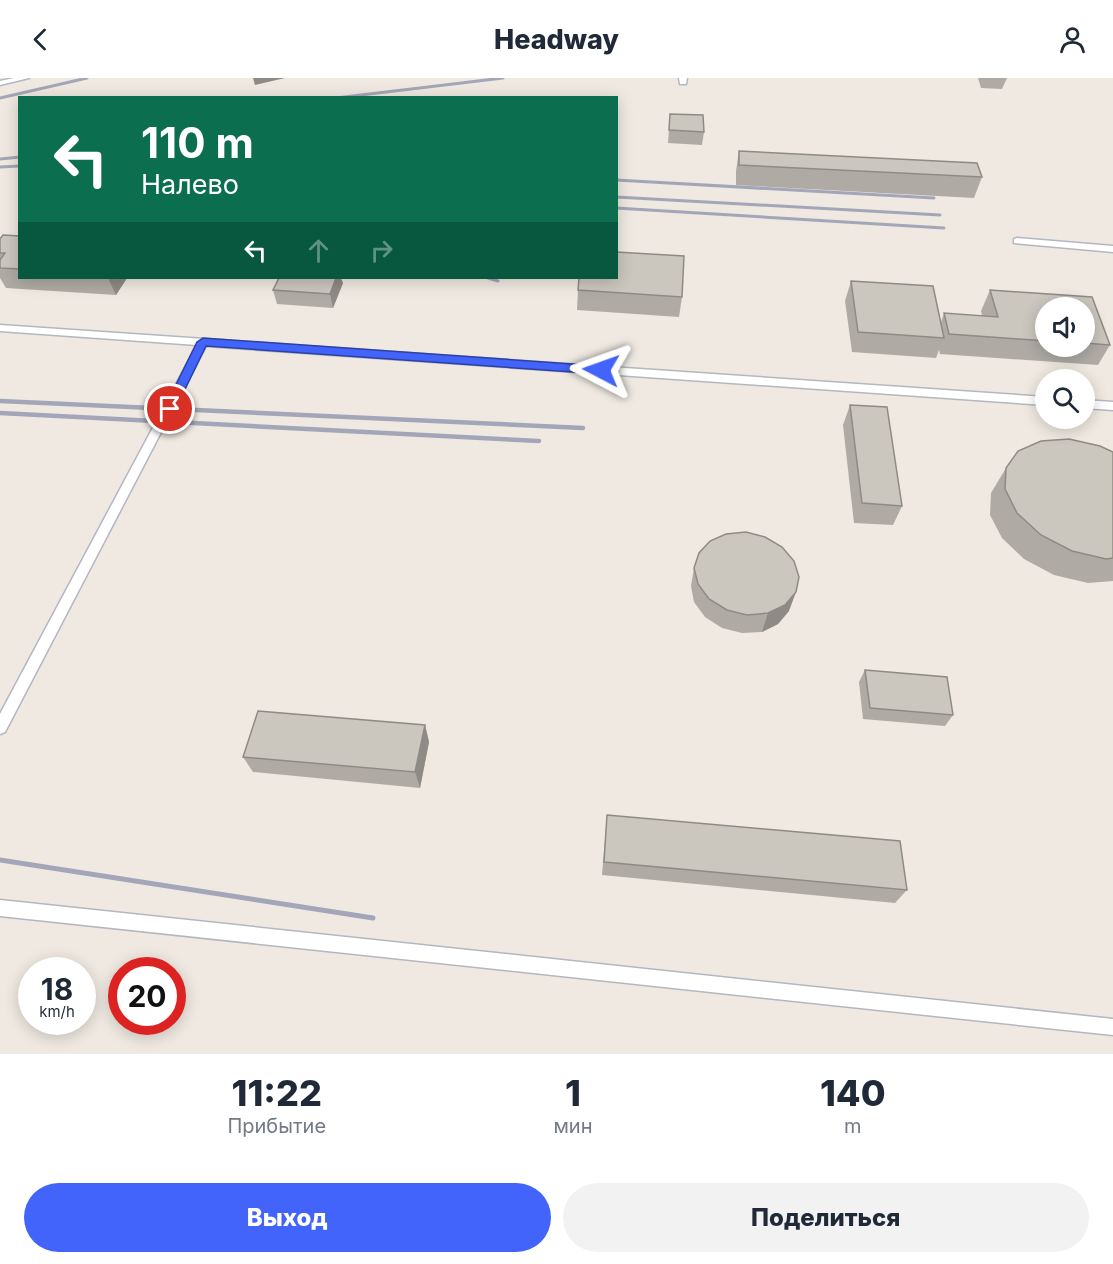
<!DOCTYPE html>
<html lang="ru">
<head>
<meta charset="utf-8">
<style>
	body { margin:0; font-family:Inter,sans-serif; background:#f2f2f3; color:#1f2937; height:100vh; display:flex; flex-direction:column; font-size:22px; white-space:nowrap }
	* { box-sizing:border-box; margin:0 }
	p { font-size:20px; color:#747a83 }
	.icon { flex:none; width:33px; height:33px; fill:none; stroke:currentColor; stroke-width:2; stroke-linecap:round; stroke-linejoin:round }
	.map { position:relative; height:976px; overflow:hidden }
	.sheet { display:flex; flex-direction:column; background:#fff; flex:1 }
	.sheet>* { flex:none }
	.banner { position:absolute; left:18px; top:18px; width:600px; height:183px; border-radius:0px; box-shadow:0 3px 15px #0003; background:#0b6e4f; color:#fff; overflow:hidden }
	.controls { position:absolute; left:1035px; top:219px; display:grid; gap:12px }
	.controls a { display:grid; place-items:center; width:60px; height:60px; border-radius:50%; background:#fff; box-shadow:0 3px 15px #0003; font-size:30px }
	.speed { position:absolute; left:18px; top:879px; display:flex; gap:12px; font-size:30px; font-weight:700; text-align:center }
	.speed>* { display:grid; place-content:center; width:78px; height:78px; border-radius:50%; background:#fff; box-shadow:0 3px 15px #0003; line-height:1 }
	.speed small { font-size:15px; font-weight:400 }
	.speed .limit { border:9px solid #d22; background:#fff; color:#111 }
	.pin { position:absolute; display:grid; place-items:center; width:51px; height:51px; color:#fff; margin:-26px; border:3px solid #fff; border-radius:50%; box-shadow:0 2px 6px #0007 }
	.me { position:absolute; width:66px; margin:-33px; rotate:274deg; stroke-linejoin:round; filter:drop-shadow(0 0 4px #0008) }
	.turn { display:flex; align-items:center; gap:21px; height:126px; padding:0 24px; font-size:27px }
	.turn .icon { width:78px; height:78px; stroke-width:2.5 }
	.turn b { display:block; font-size:42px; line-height:51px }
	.lanes { display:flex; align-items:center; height:57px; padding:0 24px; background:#0003; justify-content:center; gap:30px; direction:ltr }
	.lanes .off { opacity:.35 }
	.eta { display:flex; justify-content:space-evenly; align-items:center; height:102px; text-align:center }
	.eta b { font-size:36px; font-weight:800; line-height:42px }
	.button { display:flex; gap:12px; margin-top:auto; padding:12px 24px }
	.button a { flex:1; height:69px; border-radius:36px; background:#4264fb; color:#fff; font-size:24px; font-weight:800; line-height:69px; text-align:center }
	.button a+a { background:#f2f2f3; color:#1f2937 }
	header { display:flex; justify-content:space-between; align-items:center; height:78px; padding:0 24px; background:#fff; font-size:27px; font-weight:800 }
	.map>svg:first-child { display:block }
</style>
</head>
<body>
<header><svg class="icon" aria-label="back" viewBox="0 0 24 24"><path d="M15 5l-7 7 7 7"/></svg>Headway<svg class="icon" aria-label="person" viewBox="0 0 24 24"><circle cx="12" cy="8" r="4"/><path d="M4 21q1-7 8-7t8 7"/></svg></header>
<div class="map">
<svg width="1113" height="976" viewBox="0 0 1113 976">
	<rect width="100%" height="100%" fill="#efe9e1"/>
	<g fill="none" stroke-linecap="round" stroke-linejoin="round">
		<g stroke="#b4b7c1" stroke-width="3">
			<g id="service">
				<polygon points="14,0 29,0 0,7 0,3"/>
				<polygon points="679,0 687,0 686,6 680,6"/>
				<polygon points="1017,160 1113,168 1113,174 1014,165 1014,161"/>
				<polygon points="0,247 1046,319 1046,327 206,268 5,654 0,656 0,636 197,267 0,253"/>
				<polygon points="1084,322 1113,324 1113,332 1084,330"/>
				<polygon points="0,822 1113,941 1113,957 0,838"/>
			</g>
		</g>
		<use href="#service" fill="#fff" fill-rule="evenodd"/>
		<g stroke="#a3a6b8" stroke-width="3">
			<polyline points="0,20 87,0"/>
			<polyline points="336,20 503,0"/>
			<polyline points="0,81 20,79"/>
			<polyline points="0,89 20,88"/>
			<polyline points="616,102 934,120"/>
			<polyline points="616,119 940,137"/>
			<polyline points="616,130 944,150"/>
			<polyline points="488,200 498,203"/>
		</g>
		<g stroke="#a3a6b8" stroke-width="4.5">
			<polyline points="0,323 583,350"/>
			<polyline points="0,335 539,363"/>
		</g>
		<polyline stroke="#a3a6b8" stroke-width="5" points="0,782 373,840"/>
	</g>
	<g fill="#afaba4" fill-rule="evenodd">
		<polygon points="978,0 1007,0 1002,11 981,10"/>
		<polygon points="670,36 704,54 702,67 668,65"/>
		<polygon points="739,73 982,99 974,120 736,107 736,93"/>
		<polygon points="20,158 20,200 127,200 116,217 6,210 0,200 0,161"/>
		<path d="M851,203L933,208L941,244L944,235L982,238L981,233L990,212L1092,219L1110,267L1098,287L940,276L939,272L936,280L852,274L845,223ZM1046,230H1084V268H1046Z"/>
		<polygon points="343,205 333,230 277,226 273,212"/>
		<polygon points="578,212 682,219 679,239 577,232"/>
		<polygon points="850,327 902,428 893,447 854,445 843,347"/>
		<polygon points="1113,374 1113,503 1088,505 1054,497 1024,481 1002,460 990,437 991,415 1006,390"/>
		<polygon points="694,490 789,533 778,546 762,554 742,555 722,550 705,539 694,524 691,508"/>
		<polygon points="865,592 953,637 945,648 863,641 859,604"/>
		<polygon points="425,647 429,664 420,710 253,694 243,679"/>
		<polygon points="607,737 907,812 895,825 602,797"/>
	</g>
	<g fill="#8e8b86">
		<polygon points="253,0 285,0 255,7"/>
		<polygon points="108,200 127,200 116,217"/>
		<polygon points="336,200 341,200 343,205 333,230 330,216"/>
		<polygon points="796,514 789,533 778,546 762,554 768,535"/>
		<polygon points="425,647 429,664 420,710 415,694"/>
	</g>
	<g fill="#cbc7bf" stroke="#8e8b86" stroke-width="1.5">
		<polygon points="670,36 703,37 704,54 669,52"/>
		<polygon points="739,73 977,85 982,99 739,87"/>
		<polygon points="3,157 20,158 20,191 0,190 0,182 5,175 0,175 0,161"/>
		<polygon points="616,174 684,178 682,219 578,212 579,200 616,200"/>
		<polygon points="279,200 336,200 330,216 273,212"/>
		<polygon points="851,203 933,208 944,260 858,254"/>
		<polygon points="990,212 1092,219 1110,267 1084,265 1084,230 1046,230 1046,263 949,256 944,235 998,239"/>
		<polygon points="850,327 887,329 902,428 862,425"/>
		<polygon points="1069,361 1100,368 1113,374 1113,480 1106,481 1072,473 1041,457 1017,435 1005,411 1006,390 1018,373 1041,363"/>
		<polygon points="746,454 765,459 782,469 794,483 799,499 796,514 785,527 768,535 747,537 727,532 709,521 698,506 694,490 699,475 710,463 726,456"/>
		<polygon points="865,592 947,599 953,637 870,630"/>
		<polygon points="258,633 425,647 415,694 243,679"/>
		<polygon points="607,737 900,763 907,812 604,784"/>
	</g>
	<polygon fill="#4264fb" stroke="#2b41a3" stroke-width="1.5" points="203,260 601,288 606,292 601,296 206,268 174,334 165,334 164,331 197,264"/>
</svg>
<div class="controls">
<a><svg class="icon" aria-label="sound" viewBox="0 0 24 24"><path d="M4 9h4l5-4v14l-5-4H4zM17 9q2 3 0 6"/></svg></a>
<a><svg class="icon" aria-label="search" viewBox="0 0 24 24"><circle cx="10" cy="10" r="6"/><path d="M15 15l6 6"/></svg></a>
</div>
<div class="speed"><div>18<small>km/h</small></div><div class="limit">20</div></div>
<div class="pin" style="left:170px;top:331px;background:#d93025"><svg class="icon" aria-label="arrive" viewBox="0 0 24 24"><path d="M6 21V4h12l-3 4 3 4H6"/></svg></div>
<svg class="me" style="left:601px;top:292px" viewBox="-20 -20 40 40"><path d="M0-17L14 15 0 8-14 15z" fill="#4264fb" stroke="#fff" stroke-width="4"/></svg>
<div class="banner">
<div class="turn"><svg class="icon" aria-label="left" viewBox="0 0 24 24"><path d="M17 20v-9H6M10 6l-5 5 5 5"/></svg><div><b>110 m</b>Налево</div></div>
<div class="lanes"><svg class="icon" aria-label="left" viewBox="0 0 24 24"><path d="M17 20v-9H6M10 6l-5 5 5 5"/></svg><svg class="icon off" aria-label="ahead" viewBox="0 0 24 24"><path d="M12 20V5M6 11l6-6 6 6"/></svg><svg class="icon off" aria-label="right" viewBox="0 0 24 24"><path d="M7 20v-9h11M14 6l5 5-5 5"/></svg></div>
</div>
</div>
<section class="sheet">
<div class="eta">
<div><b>11:22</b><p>Прибытие</p></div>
<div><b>1</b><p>мин</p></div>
<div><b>140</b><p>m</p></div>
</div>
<div class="button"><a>Выход</a><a>Поделиться</a></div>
</section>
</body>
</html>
